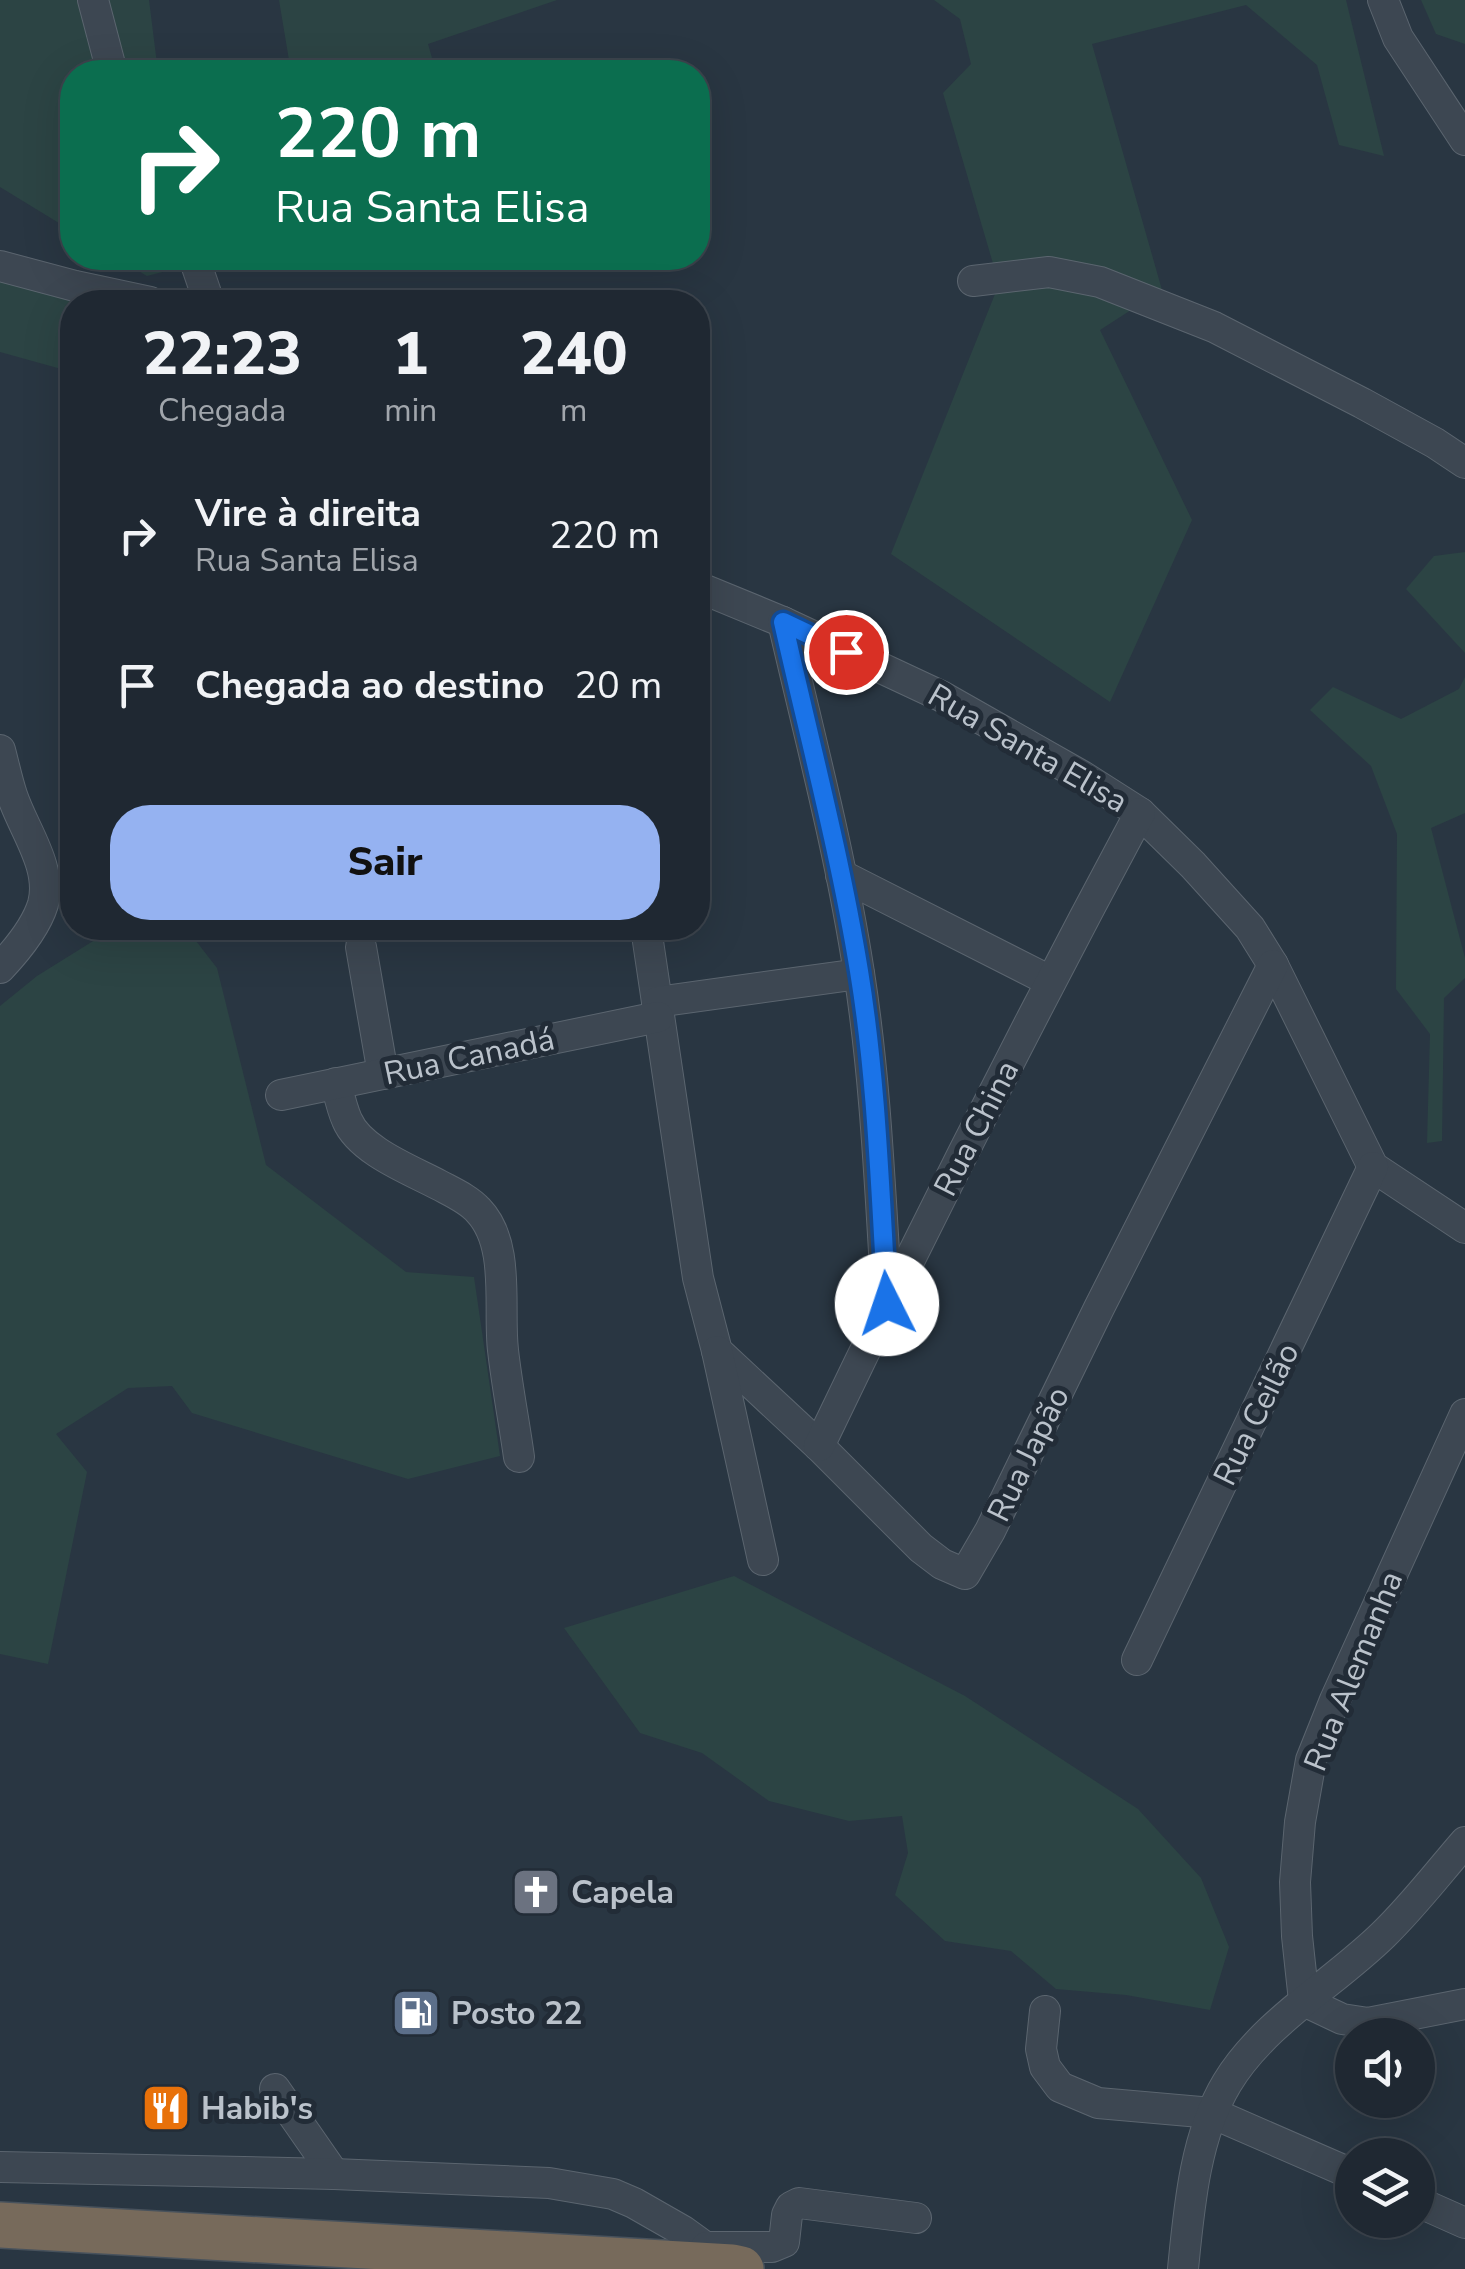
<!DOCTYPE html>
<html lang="pt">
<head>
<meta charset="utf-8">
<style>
	body { margin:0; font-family:"Nunito Sans",sans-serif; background:#2c343e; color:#f1f3f6; height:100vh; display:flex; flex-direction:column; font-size:38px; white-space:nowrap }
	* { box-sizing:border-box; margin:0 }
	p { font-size:32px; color:#a1a6ac }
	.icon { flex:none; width:55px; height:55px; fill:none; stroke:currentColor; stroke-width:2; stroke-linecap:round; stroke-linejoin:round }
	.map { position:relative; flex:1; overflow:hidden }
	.sheet { position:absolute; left:60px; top:290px; width:650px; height:650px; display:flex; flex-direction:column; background:#1f2832; border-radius:40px; box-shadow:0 10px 40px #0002,0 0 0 2px #3c444d }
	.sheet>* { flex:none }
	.hud { position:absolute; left:60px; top:60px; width:650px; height:210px; border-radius:40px; box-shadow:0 10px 40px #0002,0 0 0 2px #3c444d; background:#0b6e4f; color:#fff; overflow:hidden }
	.fabs { position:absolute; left:1335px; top:2018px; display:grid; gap:20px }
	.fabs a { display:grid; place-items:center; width:100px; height:100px; border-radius:50%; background:#1f2832; box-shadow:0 10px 40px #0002,0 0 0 2px #3c444d; font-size:50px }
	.pin { position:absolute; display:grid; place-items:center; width:85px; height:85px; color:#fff; margin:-42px; border:5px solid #fff; border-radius:50%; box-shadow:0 2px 10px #0007 }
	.me { position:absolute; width:110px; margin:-55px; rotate:356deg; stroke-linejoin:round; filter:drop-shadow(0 0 8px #0008) }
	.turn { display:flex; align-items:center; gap:35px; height:210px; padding:0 50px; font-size:45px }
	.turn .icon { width:130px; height:130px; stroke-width:2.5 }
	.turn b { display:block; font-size:70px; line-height:85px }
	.eta { display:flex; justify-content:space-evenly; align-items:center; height:170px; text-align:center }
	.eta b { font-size:60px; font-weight:800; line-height:70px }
	.action { display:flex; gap:20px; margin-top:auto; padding:20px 50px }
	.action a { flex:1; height:115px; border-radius:40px; background:#95b2f1; color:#111; font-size:40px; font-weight:800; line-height:115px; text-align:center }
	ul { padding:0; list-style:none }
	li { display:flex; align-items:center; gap:30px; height:150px; padding:0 50px }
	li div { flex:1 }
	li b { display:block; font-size:38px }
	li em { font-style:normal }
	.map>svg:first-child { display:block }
</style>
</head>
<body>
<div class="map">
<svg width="1465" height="2269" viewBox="0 0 1465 2269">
	<rect width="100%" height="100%" fill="#293642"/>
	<g fill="#2c4444">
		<polygon points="0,0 149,0 158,72 72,72 72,231 0,187"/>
		<polygon points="279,0 557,0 428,44 436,72 291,72"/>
		<polygon points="934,0 1346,0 1384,156 1339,145 1317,65 1246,5 1092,44 1162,290 1100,330 1192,520 1110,702 891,554 999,284 943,93 971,64 960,19"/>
		<polygon points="1421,0 1465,0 1465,44 1436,34"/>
		<polygon points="117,258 217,258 147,276"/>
		<polygon points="0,280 74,302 72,302 72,372 0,352"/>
		<polygon points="1465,552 1465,653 1406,589 1434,556"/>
		<polygon points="1465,677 1465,813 1431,828 1465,958 1465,978 1444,998 1442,1141 1427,1143 1430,1034 1396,989 1397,834 1371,766 1310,710 1333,687 1401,719 1459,689"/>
		<polygon points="114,928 186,928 217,968 266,1165 406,1272 474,1277 500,1456 408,1479 192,1413 172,1386 128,1388 56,1434 87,1472 48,1664 0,1654 0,1006 37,976"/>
		<polygon points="734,1576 965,1696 1138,1809 1201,1878 1229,1947 1210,2010 1126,1995 1056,1989 1011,1951 945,1941 895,1895 908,1853 902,1816 849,1821 769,1801 702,1753 640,1733 564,1628"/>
	</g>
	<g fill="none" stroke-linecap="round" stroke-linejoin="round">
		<g stroke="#5b656f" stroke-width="32">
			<g id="minor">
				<polyline points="93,0 112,72"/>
				<polyline points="1383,0 1398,38 1465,140"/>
				<polyline points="194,258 209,302"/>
				<polyline points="0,266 75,286 150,302"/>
				<polyline points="973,281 1049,272 1100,282 1214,327 1362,403 1435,443 1465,463"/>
				<polyline points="698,587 783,622 941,696 1082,776 1140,813 1193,865 1250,928 1273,965 1373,1167 1465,1228"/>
				<path d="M783,622C810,739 841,855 859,973C876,1082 880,1192 887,1301"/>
				<path d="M0,750C4,765 7,780 12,795C23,829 53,867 43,904C36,927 16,951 0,968"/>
				<polyline points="841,875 1050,981"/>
				<polyline points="646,928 698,1278 717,1351 819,1446 921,1548 942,1564 965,1574 990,1531 1099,1308 1273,965"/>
				<polyline points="361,947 383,1074"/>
				<polyline points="657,1002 859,974"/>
				<path d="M336,1083C339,1095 342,1109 347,1120C360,1151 411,1170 439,1185C452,1192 468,1199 478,1210C511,1244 498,1307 503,1350C507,1386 514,1421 519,1457"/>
				<polyline points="281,1095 658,1017"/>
				<polyline points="717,1351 763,1560"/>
				<polyline points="1465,1414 1335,1700 1311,1760 1300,1822 1295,1882 1297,1936 1304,2001 1342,2019 1368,2023 1465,2004"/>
				<path d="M819,1446C921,1233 1028,1022 1140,813"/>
				<polyline points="1137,1660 1373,1167"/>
				<polyline points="1045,2011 1041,2049 1045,2067 1060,2087 1098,2103 1212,2113 1352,2174"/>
				<polyline points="275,2089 334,2174"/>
				<polyline points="0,2167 334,2174 549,2183 613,2194 634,2203 683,2231 730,2265"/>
				<polyline points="1418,2202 1465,2223"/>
				<polyline points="706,2247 772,2247 784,2242 787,2215 791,2207 799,2203 916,2218"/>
				<path d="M1183,2269C1189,2208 1195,2136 1227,2083C1263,2023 1334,1983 1383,1935C1413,1906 1438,1873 1465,1842"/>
			</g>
		</g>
		<g stroke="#48525c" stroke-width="48">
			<polyline id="highway" points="0,2225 732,2267 741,2269"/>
		</g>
		<use href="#minor" stroke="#3d4752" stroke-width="30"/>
		<use href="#highway" stroke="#776a5b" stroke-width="45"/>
	</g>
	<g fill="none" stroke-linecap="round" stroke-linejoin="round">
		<g stroke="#114b97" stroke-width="25">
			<path id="route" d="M846,652L783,622C809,738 840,854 859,971C877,1081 880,1193 887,1304"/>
		</g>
		<use href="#route" stroke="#1a73e8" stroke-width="18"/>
	</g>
	<defs>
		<g id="church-square" transform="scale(2.5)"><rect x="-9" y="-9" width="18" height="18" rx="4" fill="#6b7280" stroke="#222c37"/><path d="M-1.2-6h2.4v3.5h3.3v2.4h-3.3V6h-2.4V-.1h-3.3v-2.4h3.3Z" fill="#fff"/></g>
		<g id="fuel-square" transform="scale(2.5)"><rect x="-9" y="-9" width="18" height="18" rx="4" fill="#5c6f8a" stroke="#222c37"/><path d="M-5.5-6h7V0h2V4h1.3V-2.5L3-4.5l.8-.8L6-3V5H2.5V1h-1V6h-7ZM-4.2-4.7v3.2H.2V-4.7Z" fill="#fff"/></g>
		<g id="restaurant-square" transform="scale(2.5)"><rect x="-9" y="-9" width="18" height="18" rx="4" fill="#e8710a" stroke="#222c37"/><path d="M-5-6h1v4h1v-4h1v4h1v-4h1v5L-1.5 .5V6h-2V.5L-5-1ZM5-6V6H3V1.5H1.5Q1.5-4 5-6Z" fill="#fff"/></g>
	</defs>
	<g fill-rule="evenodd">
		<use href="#church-square" x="536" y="1892"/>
		<use href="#fuel-square" x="416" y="2013"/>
		<use href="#restaurant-square" x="166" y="2108"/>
	</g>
	<g text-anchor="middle" stroke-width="10" stroke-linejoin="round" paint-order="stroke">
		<g font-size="32" fill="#bac2cb" stroke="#222c37">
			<text transform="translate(1028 748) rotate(30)" y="11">Rua Santa Elisa</text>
			<text transform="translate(469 1056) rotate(-12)" y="11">Rua Canadá</text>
			<text transform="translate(976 1128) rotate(-63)" y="11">Rua China</text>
			<text transform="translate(1256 1414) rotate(-64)" y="11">Rua Ceilão</text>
			<text transform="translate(1028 1454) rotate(-64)" y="11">Rua Japão</text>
			<text transform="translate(1353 1671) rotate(-68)" y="11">Rua Alemanha</text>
		</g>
		<g font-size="32" font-weight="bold" fill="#bac2cb" stroke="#222c37" text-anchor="start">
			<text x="571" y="1903">Capela</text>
			<text x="451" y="2024">Posto 22</text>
			<text x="201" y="2119">Habib's</text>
		</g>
	</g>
</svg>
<div class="fabs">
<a><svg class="icon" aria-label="sound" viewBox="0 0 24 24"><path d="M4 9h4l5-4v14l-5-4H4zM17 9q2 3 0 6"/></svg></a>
<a><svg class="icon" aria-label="layers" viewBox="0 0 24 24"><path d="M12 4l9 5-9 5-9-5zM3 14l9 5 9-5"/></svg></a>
</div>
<div class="pin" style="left:846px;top:652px;background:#d93025"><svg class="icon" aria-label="arrive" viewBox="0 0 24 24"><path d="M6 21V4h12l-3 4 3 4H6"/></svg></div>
<svg class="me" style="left:887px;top:1304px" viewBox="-20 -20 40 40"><circle r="19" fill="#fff"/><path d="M0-13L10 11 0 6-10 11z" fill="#1a73e8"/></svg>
<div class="hud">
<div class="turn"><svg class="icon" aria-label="right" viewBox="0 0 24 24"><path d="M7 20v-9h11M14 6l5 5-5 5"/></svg><div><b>220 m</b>Rua Santa Elisa</div></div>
</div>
<section class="sheet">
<div class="eta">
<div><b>22:23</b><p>Chegada</p></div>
<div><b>1</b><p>min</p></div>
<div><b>240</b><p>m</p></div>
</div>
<ul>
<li><svg class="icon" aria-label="right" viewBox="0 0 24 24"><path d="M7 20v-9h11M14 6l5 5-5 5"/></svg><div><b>Vire à direita</b><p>Rua Santa Elisa</p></div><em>220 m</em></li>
<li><svg class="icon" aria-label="arrive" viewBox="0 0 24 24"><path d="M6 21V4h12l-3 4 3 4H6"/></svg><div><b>Chegada ao destino</b></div><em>20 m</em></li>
</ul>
<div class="action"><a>Sair</a></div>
</section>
</div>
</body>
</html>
